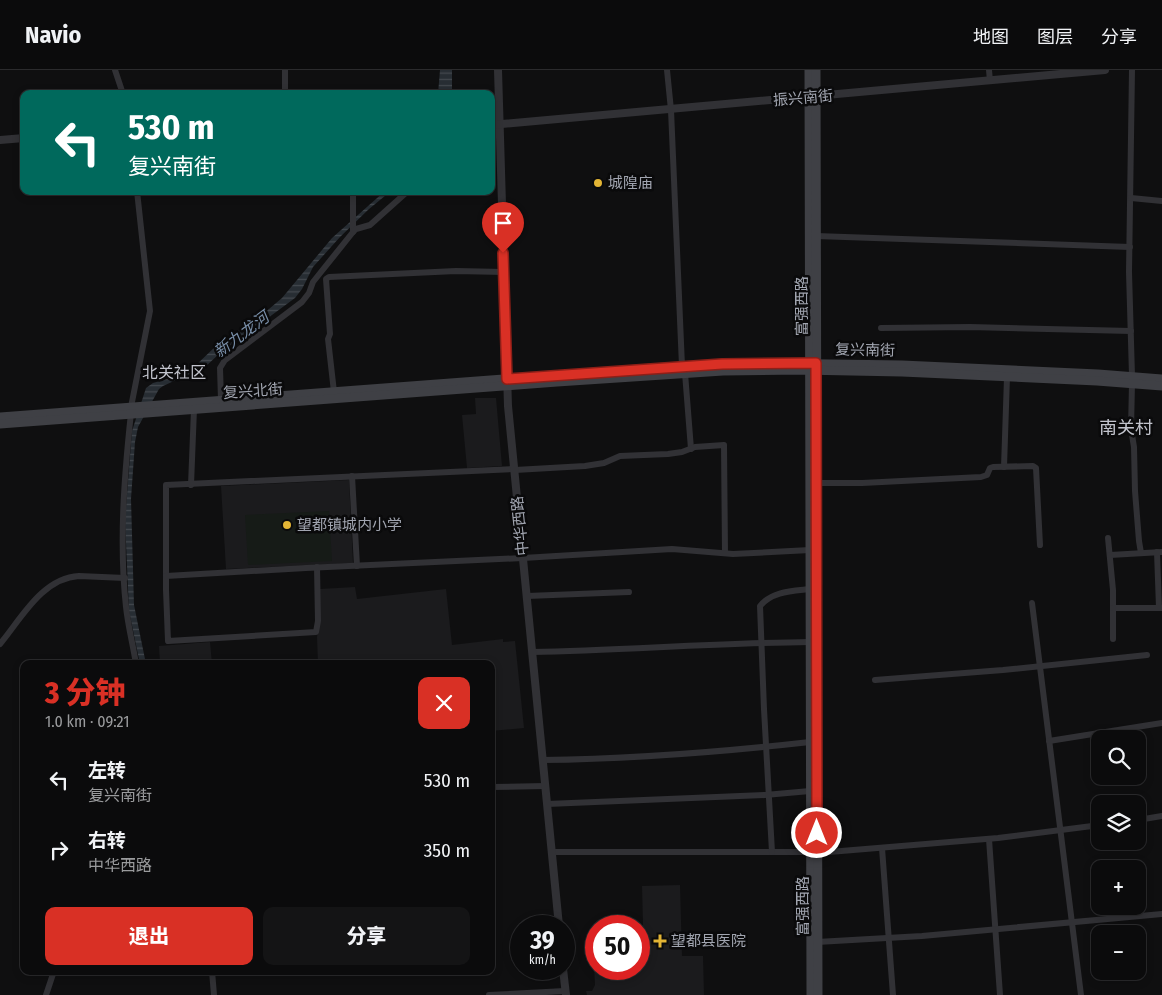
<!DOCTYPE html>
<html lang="zh">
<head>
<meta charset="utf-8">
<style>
	body { margin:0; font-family:"Fira Sans Condensed","Noto Sans SC",sans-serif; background:#141415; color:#f1f3f6; height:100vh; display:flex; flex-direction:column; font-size:19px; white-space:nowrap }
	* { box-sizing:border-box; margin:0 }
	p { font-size:16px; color:#9a9b9d }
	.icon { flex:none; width:28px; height:28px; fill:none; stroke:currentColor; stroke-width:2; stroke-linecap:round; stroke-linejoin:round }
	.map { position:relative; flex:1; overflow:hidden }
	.sheet { position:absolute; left:20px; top:590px; width:475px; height:315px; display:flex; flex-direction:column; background:#0b0b0c; border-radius:10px; box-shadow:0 2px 8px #0003,0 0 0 1px #2b2b2d }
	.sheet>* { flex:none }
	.top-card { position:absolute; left:20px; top:20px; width:475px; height:105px; border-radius:10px; box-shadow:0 2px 8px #0003,0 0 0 1px #2b2b2d; background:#00695c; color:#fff; overflow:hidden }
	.controls { position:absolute; left:1091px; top:660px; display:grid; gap:10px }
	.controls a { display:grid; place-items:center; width:55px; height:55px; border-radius:10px; background:#0b0b0c; box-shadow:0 2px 8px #0003,0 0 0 1px #2b2b2d; font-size:25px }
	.speed { position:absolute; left:510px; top:845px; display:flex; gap:10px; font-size:25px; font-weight:700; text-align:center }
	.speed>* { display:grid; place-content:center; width:65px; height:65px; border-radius:50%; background:#0b0b0c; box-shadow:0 2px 8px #0003,0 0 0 1px #2b2b2d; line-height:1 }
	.speed small { font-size:12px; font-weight:400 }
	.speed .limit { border:8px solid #d22; background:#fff; color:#111 }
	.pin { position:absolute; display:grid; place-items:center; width:42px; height:42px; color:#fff; margin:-51px -21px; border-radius:50% 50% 50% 0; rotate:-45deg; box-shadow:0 0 5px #0007 }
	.pin .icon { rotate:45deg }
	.me { position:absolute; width:55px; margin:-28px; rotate:0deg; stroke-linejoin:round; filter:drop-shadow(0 0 4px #0008) }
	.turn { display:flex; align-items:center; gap:18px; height:105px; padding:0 25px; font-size:22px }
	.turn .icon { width:65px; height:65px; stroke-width:2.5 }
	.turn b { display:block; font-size:35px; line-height:42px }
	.round { display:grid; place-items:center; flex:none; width:52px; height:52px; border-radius:10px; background:#141415 }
	.headline { display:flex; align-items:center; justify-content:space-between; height:85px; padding:0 25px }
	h1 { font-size:30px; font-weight:800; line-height:38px; color:#d93025 }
	.action { display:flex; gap:10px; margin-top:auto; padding:10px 25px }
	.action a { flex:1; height:58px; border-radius:10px; background:#d93025; color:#fff; font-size:20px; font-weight:800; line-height:58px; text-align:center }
	.action a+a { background:#141415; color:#f1f3f6 }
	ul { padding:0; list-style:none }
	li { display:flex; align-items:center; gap:15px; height:70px; padding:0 25px }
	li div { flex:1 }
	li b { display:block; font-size:19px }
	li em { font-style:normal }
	header { display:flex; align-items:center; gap:30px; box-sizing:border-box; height:70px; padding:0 25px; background:#0b0b0c; border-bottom:1px solid #2b2b2d }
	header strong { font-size:24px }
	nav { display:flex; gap:28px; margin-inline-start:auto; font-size:18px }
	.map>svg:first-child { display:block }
</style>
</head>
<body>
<header>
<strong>Navio</strong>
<nav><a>地图</a><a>图层</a><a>分享</a></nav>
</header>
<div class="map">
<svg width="1162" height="925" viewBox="0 0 1162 925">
	<defs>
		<pattern id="water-rules" width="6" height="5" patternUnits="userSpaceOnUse" patternTransform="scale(1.25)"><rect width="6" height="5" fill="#272d33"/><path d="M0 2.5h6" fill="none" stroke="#43484e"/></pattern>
	</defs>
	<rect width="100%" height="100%" fill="#0f0f10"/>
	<g fill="#1b1b1d">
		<polygon points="475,328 496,328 502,396 467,398 462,345 476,344"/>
		<polygon points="349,410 353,493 226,499 221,416"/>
		<polygon points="355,517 357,529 446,519 452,575 503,569 503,572 515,571 524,658 491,661 491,594 318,594 317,567 320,548 320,519"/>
		<polygon points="210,572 212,594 160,594 159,576"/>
		<polygon points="680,815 682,886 703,886 704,925 587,925 586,921 592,921 595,915 592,857 596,856 596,899 639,899 639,856 605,856 643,855 642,816"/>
	</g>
	<polygon fill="#161b17" points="329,441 332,491 248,495 245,445"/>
	<g fill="url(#water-rules)">
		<polygon points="440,0 452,0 452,24 438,24"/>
		<polygon points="385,121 391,121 369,139 340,167 313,197 302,219 295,228 219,284 205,297 163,316 159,319 138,357 135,372 131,429 134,535 146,594 140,594 129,541 125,450 132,361 146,318 153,313 171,308 194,297 216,276 269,239 282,228 332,168"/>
	</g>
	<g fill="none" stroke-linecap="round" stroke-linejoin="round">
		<g stroke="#313135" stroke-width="6">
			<polyline points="115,0 123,24"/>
			<polyline points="285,0 285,24"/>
			<polyline points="667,0 671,40 682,296"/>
			<polyline points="989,0 990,11"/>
			<polyline points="1132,0 1129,202 1132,306"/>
			<polyline points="1131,128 1162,131"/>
			<polyline points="353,162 353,121"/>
			<polyline points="816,166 1130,177"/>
			<polyline points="881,258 970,257 1131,261"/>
			<polyline points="685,303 691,379"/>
			<polyline points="1132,313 1131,359 1134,377 1135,421 1139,471 1141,483"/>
			<polyline points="334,322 328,269 330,264 326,209 329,207 456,201 504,202"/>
			<polyline points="221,330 220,298 225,290 302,232 309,223 313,212 353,162 356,159 370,155 408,121"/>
			<polyline points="131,337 150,241 137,121"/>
			<path d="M131,343C124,408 119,473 126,537C128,556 133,575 136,594"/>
			<polyline points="1004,397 1007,307"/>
			<polyline points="515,400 585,396 604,393 620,386 668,384 682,382 695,377 724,375 725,483"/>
			<polyline points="352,406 357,496"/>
			<polyline points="816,413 862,413 981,407 987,405 990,398 993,397 1033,396 1036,398 1040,475"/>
			<polyline points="191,415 194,339"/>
			<polyline points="1108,468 1113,520 1113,569"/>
			<polyline points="1157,482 1159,538"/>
			<polyline points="1110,485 1162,482"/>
			<polyline points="317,497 318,551 316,562 168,571 166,520 166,415 514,399"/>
			<polyline points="166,506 306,498 523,488 672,479 733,484 810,480"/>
			<polyline points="527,526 629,522"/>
			<polyline points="1032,533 1081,925"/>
			<polyline points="1113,538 1162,538"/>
			<path d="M0,574C21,549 42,508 79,506L125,508"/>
			<path d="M532,582C625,580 717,573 810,572"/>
			<polyline points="875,610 1003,600 1147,585"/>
			<polyline points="1049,671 1162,653"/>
			<path d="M542,690C632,689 721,682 810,672"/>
			<polyline points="491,717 545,716"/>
			<polyline points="547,734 765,725 810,721"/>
			<polyline points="1138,750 1162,746"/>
			<polyline points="989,769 1000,925"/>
			<polyline points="882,778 893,925"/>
			<polyline points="551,782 810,782"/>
			<path d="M772,782L764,639L760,536C772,521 793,521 810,519"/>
			<polyline points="817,783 998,768 1100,755"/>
			<polyline points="817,872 922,866 1162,844"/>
			<polyline points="212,901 214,925"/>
			<polyline points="46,925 54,901"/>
			<polyline points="489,925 565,921"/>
		</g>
		<g stroke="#313135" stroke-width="8">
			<polyline points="498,0 508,336 559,856"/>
			<polyline points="491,55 1105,0"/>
			<polyline points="0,70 24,68"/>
			<polyline points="563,899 566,925"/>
		</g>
		<g stroke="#3f4045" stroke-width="9">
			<polyline points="809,0 811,925"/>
			<polyline points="816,0 818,925"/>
			<polyline points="0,347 556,305 667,297 760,293 902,295 1098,304 1162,309"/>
			<polyline points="0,354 557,312 723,301 801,300 902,302 1097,311 1162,316"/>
		</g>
	</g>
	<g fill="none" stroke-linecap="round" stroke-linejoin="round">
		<g stroke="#8d1f18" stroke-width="12">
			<polyline id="route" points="503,183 507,309 722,294 816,293 817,763"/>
		</g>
		<use href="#route" stroke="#d93025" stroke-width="9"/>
	</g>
	<g fill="#e3b535" stroke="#0a0a0b" stroke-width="2">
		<circle cx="598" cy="113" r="5"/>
		<circle cx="287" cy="455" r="5"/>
		<path d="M657.5 863.5h5v5h5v5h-5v5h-5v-5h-5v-5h5z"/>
	</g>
	<g text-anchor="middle" stroke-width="5" stroke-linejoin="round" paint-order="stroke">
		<g font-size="15" fill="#a1a5b0" stroke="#0a0a0b">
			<text transform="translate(803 28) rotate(-5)" y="5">振兴南街</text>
			<text transform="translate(802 236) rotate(-90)" y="5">富强西路</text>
			<text transform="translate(865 280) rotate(1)" y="5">复兴南街</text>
			<text transform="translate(253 321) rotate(-4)" y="5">复兴北街</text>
			<text transform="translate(520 456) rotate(-96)" y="5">中华西路</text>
			<text transform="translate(803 836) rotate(-90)" y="5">富强西路</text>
		</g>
		<g font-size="15" fill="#a1a5b0" stroke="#0a0a0b" text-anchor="start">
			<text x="608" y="118">城隍庙</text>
			<text x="297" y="460">望都镇城内小学</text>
			<text x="671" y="876">望都县医院</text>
		</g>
		<g font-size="16" font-style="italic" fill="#7a90aa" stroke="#0a0a0b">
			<text transform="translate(241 264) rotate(-37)" y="6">新九龙河</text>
		</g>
		<g font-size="16" fill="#c2c4cd" stroke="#0a0a0b">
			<text x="174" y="308">北关社区</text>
		</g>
		<g font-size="18" fill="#c2c4cd" stroke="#0a0a0b">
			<text x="1126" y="364">南关村</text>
		</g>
	</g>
</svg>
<div class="controls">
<a><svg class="icon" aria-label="search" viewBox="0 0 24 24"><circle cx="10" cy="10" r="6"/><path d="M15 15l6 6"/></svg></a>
<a><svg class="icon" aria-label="layers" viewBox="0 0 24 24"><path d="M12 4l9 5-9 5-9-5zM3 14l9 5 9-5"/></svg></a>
<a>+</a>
<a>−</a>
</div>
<div class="speed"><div>39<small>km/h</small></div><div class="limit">50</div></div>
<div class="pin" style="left:503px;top:183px;background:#d93025"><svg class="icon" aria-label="arrive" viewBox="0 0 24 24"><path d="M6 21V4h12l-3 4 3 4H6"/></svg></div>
<svg class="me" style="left:817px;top:763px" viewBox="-20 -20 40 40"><circle r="17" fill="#d93025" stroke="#fff" stroke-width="3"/><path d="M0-11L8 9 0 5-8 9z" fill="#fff"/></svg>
<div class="top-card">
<div class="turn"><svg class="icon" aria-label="left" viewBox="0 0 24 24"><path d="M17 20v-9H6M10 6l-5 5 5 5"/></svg><div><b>530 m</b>复兴南街</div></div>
</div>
<section class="sheet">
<div class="headline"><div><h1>3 分钟</h1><p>1.0 km · 09:21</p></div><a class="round" style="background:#d93025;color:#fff"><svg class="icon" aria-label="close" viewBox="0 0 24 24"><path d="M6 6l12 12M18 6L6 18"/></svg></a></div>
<ul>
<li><svg class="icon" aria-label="left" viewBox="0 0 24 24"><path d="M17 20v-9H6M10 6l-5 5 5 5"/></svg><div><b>左转</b><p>复兴南街</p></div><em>530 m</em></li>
<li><svg class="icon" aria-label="right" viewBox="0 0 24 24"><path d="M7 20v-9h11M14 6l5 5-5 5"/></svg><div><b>右转</b><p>中华西路</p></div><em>350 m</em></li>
</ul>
<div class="action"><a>退出</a><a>分享</a></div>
</section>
</div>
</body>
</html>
